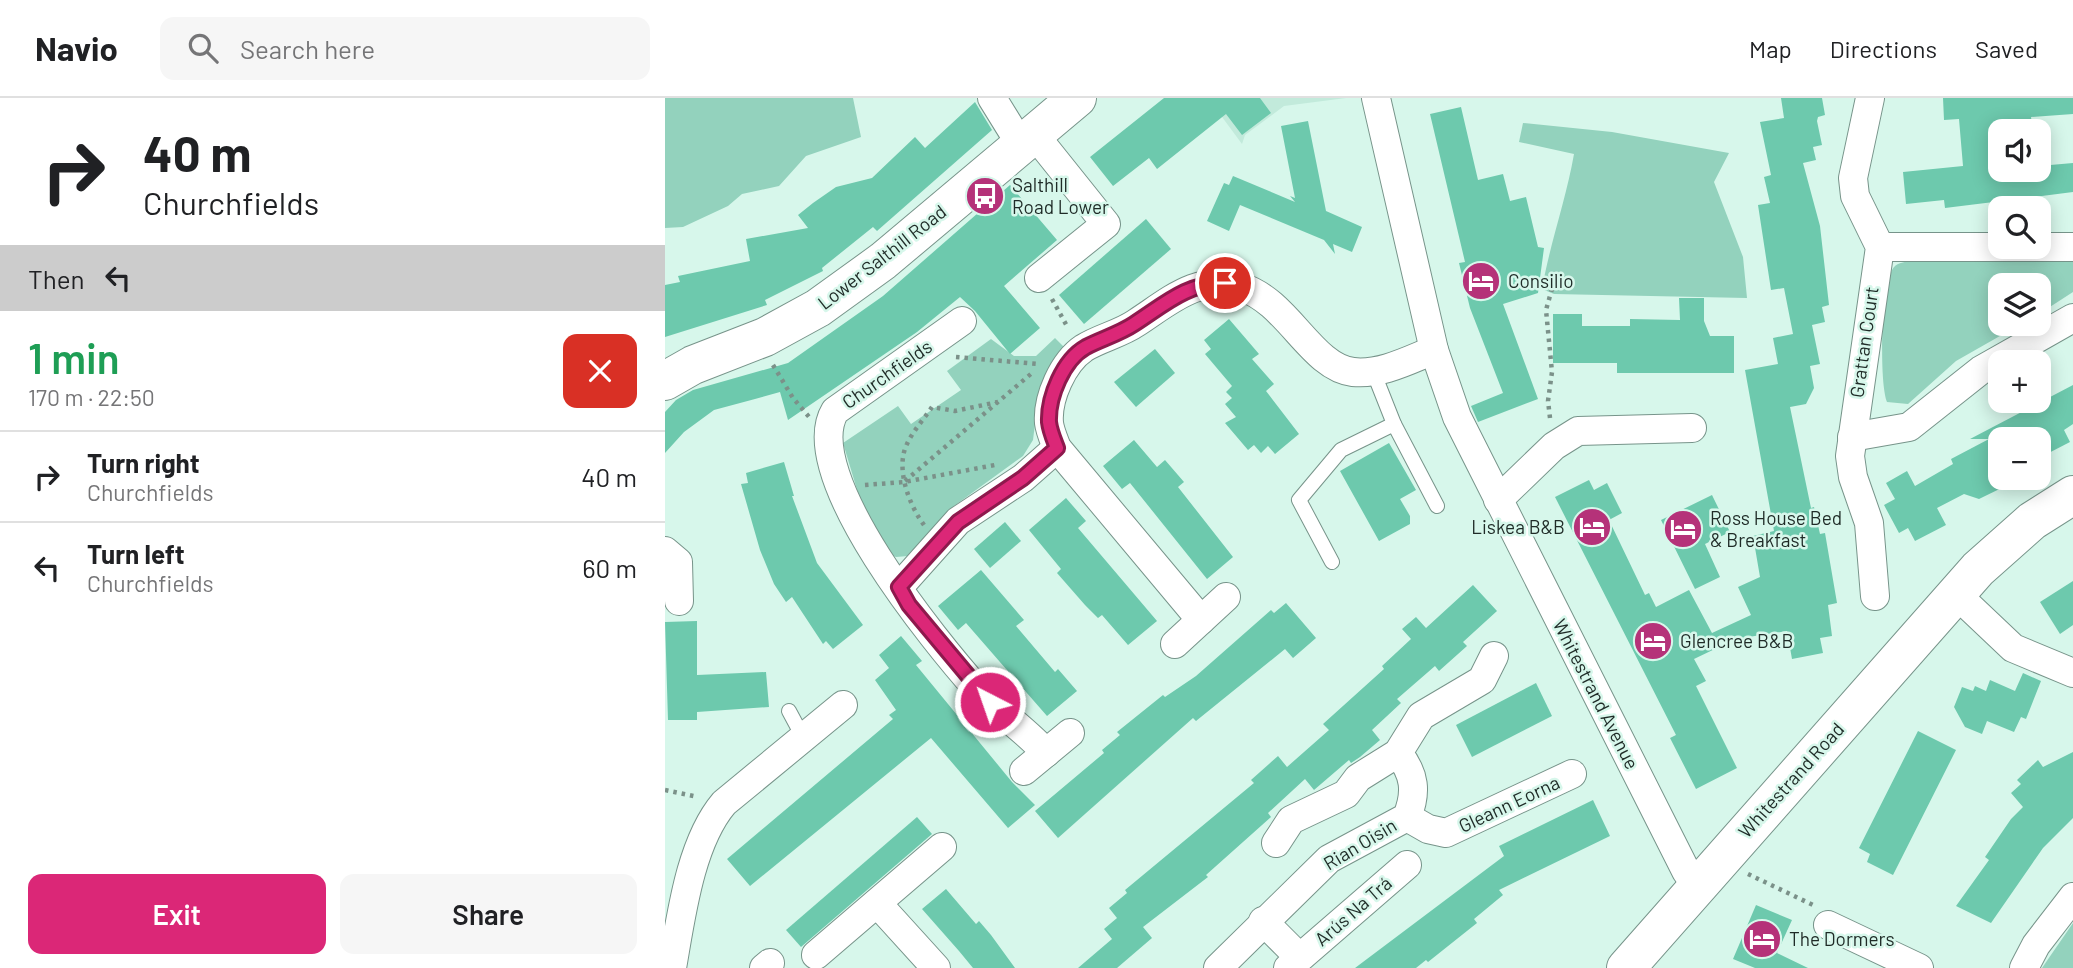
<!DOCTYPE html>
<html lang="en">
<head>
<meta charset="utf-8">
<style>
	body { margin:0; font-family:Barlow,sans-serif; background:#f6f6f6; color:#202124; height:100vh; display:flex; flex-direction:column; font-size:26px; white-space:nowrap }
	* { box-sizing:border-box; margin:0 }
	p { font-size:23px; color:#757577 }
	.icon { flex:none; width:38px; height:38px; fill:none; stroke:currentColor; stroke-width:2; stroke-linecap:round; stroke-linejoin:round }
	.map { position:relative; flex:1; overflow:hidden }
	.details { display:flex; flex-direction:column; background:#fff; width:665px }
	.details>* { flex:none }
	.banner { background:#fff; color:#202124; overflow:hidden }
	.tools { position:absolute; left:1323px; top:21px; display:grid; gap:14px }
	.tools a { display:grid; place-items:center; width:63px; height:63px; border-radius:14px; background:#fff; box-shadow:0 4px 18px #0003; font-size:35px }
	.pin { position:absolute; display:grid; place-items:center; width:60px; height:60px; color:#fff; margin:-30px; border:4px solid #fff; border-radius:50%; box-shadow:0 2px 7px #0007 }
	.me { position:absolute; width:77px; margin:-38px; rotate:319deg; stroke-linejoin:round; filter:drop-shadow(0 0 5px #0008) }
	.turn { display:flex; align-items:center; gap:24px; height:147px; padding:0 28px; font-size:32px }
	.turn .icon { width:91px; height:91px; stroke-width:2.5 }
	.turn b { display:block; font-size:49px; line-height:60px }
	.then { display:flex; align-items:center; height:66px; padding:0 28px; background:#0003; gap:14px; font-size:26px }
	.round { display:grid; place-items:center; flex:none; width:74px; height:74px; border-radius:14px; background:#f6f6f6 }
	.headline { display:flex; align-items:center; justify-content:space-between; height:119px; padding:0 28px }
	h1 { font-size:42px; font-weight:600; line-height:52px; color:#1e9e55 }
	.primary-button { display:flex; gap:14px; margin-top:auto; padding:14px 28px }
	.primary-button a { flex:1; height:80px; border-radius:14px; background:#db2777; color:#fff; font-size:28px; font-weight:600; line-height:80px; text-align:center }
	.primary-button a+a { background:#f6f6f6; color:#202124 }
	ul { padding:0; list-style:none }
	li { display:flex; align-items:center; gap:21px; height:91px; padding:0 28px; border-top:2px solid #e0e0e0 }
	li div { flex:1 }
	li b { display:block; font-size:26px }
	li em { font-style:normal }
	header { display:flex; align-items:center; gap:42px; box-sizing:border-box; height:98px; padding:0 35px; background:#fff; border-bottom:2px solid #e0e0e0 }
	header strong { font-size:33px }
	nav { display:flex; gap:38px; margin-inline-start:auto; font-size:24px }
	.search { width:490px; height:63px; background:#f6f6f6; display:flex; align-items:center; gap:18px; box-sizing:border-box; padding:0 24px; border-radius:14px; color:#757577; font-size:26px }
	main { display:flex; flex:1; min-height:0 }
	.map>svg:first-child { display:block }
</style>
</head>
<body>
<header>
<strong>Navio</strong>
<div class="search"><svg class="icon" aria-label="search" viewBox="0 0 24 24"><circle cx="10" cy="10" r="6"/><path d="M15 15l6 6"/></svg>Search here</div>
<nav><a>Map</a><a>Directions</a><a>Saved</a></nav>
</header>
<main>
<section class="details">
<div class="banner">
<div class="turn"><svg class="icon" aria-label="right" viewBox="0 0 24 24"><path d="M7 20v-9h11M14 6l5 5-5 5"/></svg><div><b>40 m</b>Churchfields</div></div>
<div class="then">Then<svg class="icon" aria-label="left" viewBox="0 0 24 24"><path d="M17 20v-9H6M10 6l-5 5 5 5"/></svg></div>
</div>
<div class="headline"><div><h1>1 min</h1><p>170 m · 22:50</p></div><a class="round" style="background:#d93025;color:#fff"><svg class="icon" aria-label="close" viewBox="0 0 24 24"><path d="M6 6l12 12M18 6L6 18"/></svg></a></div>
<ul>
<li><svg class="icon" aria-label="right" viewBox="0 0 24 24"><path d="M7 20v-9h11M14 6l5 5-5 5"/></svg><div><b>Turn right</b><p>Churchfields</p></div><em>40 m</em></li>
<li><svg class="icon" aria-label="left" viewBox="0 0 24 24"><path d="M17 20v-9H6M10 6l-5 5 5 5"/></svg><div><b>Turn left</b><p>Churchfields</p></div><em>60 m</em></li>
</ul>
<div class="primary-button"><a>Exit</a><a>Share</a></div>
</section>
<div class="map">
<svg width="1408" height="870" viewBox="0 0 1408 870">
	<rect width="100%" height="100%" fill="#d7f7eb"/>
	<polygon fill="#c2eadb" points="543,0 681,0 619,8 580,37 577,46"/>
	<g fill="#93d2bd">
		<polygon points="0,0 188,0 196,39 141,58 114,88 77,96 63,108 18,129 0,130"/>
		<path d="M858,25L947,34L1064,55L1049,84L1078,159L1082,200L889,196L877,191C885,145 901,102 909,56L854,44Z"/>
		<path d="M1408,159V194L1374,216V187H1335V226H1356L1291,263L1243,306L1222,304C1214,284 1216,191 1227,172C1230,165 1239,164 1246,163Z"/>
		<polygon points="390,240 403,253 371,318 368,342 358,358 289,408 243,458 231,459 224,456 196,405 178,345 233,308 246,326 296,292 282,273 326,241 349,258 371,258"/>
		<polygon points="1408,825 1408,870 1377,870"/>
	</g>
	<g fill="#6dc9ad">
		<polygon points="499,0 595,0 606,15 577,37 561,16 492,71 484,60 448,88 425,59"/>
		<polygon points="1116,0 1157,0 1160,17 1153,19 1152,23 1157,47 1148,49 1151,62 1138,65 1155,128 1164,207 1157,209 1160,224 1147,227 1155,266 1145,268 1149,290 1141,306 1125,309 1146,410 1149,409 1155,436 1160,435 1172,505 1163,507 1167,538 1155,540 1158,555 1127,561 1122,533 1052,544 1054,549 1029,561 1041,583 1031,588 1072,670 1031,691 1005,640 1011,637 890,399 924,382 929,392 942,385 957,415 944,422 980,497 984,495 991,509 1024,492 1047,535 1086,517 1073,489 1095,479 1088,438 1109,433 1080,272 1113,266 1108,240 1128,236 1119,190 1106,192 1093,107 1105,105 1099,79 1106,77 1095,24 1119,20"/>
		<polygon points="1278,0 1408,0 1408,16 1366,19 1368,33 1335,33 1335,72 1374,72 1374,68 1408,65 1408,94 1280,110 1279,102 1241,106 1238,74 1298,68 1294,21 1279,22"/>
		<polygon points="310,4 327,32 212,133 208,129 157,170 158,173 100,202 102,207 0,239 0,187 15,184 13,178 85,163 81,141 143,130 133,117 148,105 171,89 207,80 250,39 260,50"/>
		<polygon points="796,9 813,82 838,76 845,103 861,99 873,149 879,150 873,195 838,206 873,301 813,324 806,308 838,295 805,210 794,165 800,164 765,16"/>
		<polygon points="643,23 661,113 697,129 687,154 668,146 670,156 659,142 575,107 564,133 542,123 559,85 564,87 568,78 630,104 625,98 630,100 616,28"/>
		<polygon points="345,87 392,142 339,188 375,230 345,256 310,213 295,199 252,234 123,322 115,294 90,301 49,312 19,334 0,355 0,314 11,302 28,292 123,265 218,198"/>
		<polygon points="481,121 506,151 419,226 394,197"/>
		<polygon points="1014,200 1039,200 1039,223 1045,238 1069,238 1069,275 952,275 952,265 888,265 888,216 917,216 917,228 965,228 965,221 1015,222"/>
		<polygon points="564,221 594,256 587,261 609,286 601,293 634,336 610,356 603,348 596,355 589,347 583,352 560,325 571,319 560,306 567,300 561,294 567,288 540,256 546,251 539,242"/>
		<polygon points="490,251 510,275 471,309 449,284"/>
		<polygon points="1408,287 1408,326 1399,332 1405,344 1374,360 1374,341 1335,341 1335,380 1357,380 1314,401 1299,396 1272,410 1281,427 1250,443 1243,430 1234,435 1219,407 1230,401 1221,385 1242,373 1250,388 1288,366 1286,361 1324,341 1305,341"/>
		<polygon points="469,342 492,369 500,362 519,384 513,389 568,459 542,481 465,385 457,391 438,368"/>
		<polygon points="724,345 751,392 735,401 745,418 745,426 714,443 675,373"/>
		<polygon points="119,364 129,398 127,398 152,465 198,527 168,551 161,543 158,546 127,499 121,504 109,486 95,452 76,386 83,385 81,375"/>
		<polygon points="1047,397 1065,434 1040,446 1055,479 1030,491 996,422"/>
		<polygon points="401,400 421,423 413,430 492,523 463,547 437,517 433,520 420,507 392,475 396,471 364,432"/>
		<polygon points="340,424 356,443 325,470 309,451"/>
		<polygon points="316,472 359,522 351,528 390,574 393,571 412,593 382,618 301,525 293,532 273,508"/>
		<polygon points="1408,483 1408,527 1395,536 1375,504"/>
		<polygon points="808,487 832,513 798,544 802,548 774,573 770,568 732,601 736,605 707,632 715,642 695,659 686,665 684,662 649,692 640,681 603,715 606,719 541,777 543,779 478,829 487,840 452,870 413,870 447,841 439,831 452,820 444,810 462,795 460,792 589,685 586,682 613,658 622,669 664,632 658,626 719,571 717,568 746,541 737,531 751,519 761,530"/>
		<polygon points="621,505 651,540 628,560 620,551 531,623 528,620 393,740 370,713 439,655 437,652 455,637 452,634 498,597 500,599 531,578 606,512 609,515"/>
		<polygon points="32,523 32,577 101,574 104,609 32,614 32,622 3,622 0,524"/>
		<polygon points="236,538 257,563 251,567 347,684 370,707 343,730 266,640 85,788 62,761 228,621 224,617 231,612 210,582 224,570 214,557"/>
		<polygon points="1358,575 1376,583 1361,621 1356,619 1349,634 1322,623 1317,636 1300,629 1289,609 1297,589 1308,593 1310,588 1321,593 1325,582 1350,593"/>
		<polygon points="871,585 887,618 807,659 791,627"/>
		<polygon points="1253,633 1291,652 1228,777 1202,764 1205,756 1194,750"/>
		<polygon points="1408,654 1408,720 1378,750 1326,825 1291,808 1324,762 1320,759 1346,721 1358,709 1346,695 1356,686 1352,682 1373,662 1378,669"/>
		<polygon points="928,702 945,738 834,792 838,797 809,821 812,825 763,864 761,862 751,870 690,870 839,758 834,748"/>
		<polygon points="252,719 267,736 136,849 121,832"/>
		<polygon points="281,791 311,826 314,823 326,837 350,870 308,870 294,853 257,811"/>
		<polygon points="1091,807 1127,822 1112,855 1143,870 1090,870 1068,861"/>
	</g>
	<g fill="none" stroke-linecap="round" stroke-linejoin="round">
		<g stroke="#77948a" stroke-width="16">
			<g id="service">
				<polyline points="708,273 729,326 772,408"/>
				<polyline points="667,464 634,402 676,352 729,326"/>
				<polyline points="124,613 139,641"/>
			</g>
		</g>
		<g stroke="#77948a" stroke-width="30">
			<g id="minor">
				<polyline points="327,0 356,47"/>
				<polyline points="711,0 769,252 792,319 1021,773 1032,789"/>
				<polyline points="1205,0 1188,80 1190,98 1215,149 1185,358 1188,379 1204,425 1210,498"/>
				<polyline points="369,36 441,126 374,180"/>
				<polyline points="1215,149 1408,149"/>
				<path d="M297,223L170,313C132,376 272,546 314,593C335,616 361,632 381,655"/>
				<polyline points="1187,339 1244,329 1316,272 1408,220"/>
				<polyline points="833,402 889,348 913,333 1027,330"/>
				<polyline points="0,453 13,464 14,503"/>
				<polyline points="234,489 293,423 358,380 392,350"/>
				<polyline points="1291,496 1348,550 1408,575"/>
				<path d="M536,522L392,350C389,342 385,333 384,325C382,300 398,264 419,250C435,240 455,236 471,225C505,203 533,176 576,189C623,203 646,269 688,274C716,277 744,262 769,252"/>
				<polyline points="510,546 561,499"/>
				<polyline points="359,673 405,635"/>
				<polyline points="742,719 763,731 781,735 907,676"/>
				<polyline points="611,745 626,722 681,696 693,680 733,655 756,618 817,582 829,558"/>
				<polyline points="212,805 271,870"/>
				<polyline points="598,823 634,859"/>
				<polyline points="1163,827 1254,870"/>
				<polyline points="151,857 277,749"/>
				<path d="M7,870C16,819 25,745 59,705L178,607"/>
				<polyline points="99,870 105,865"/>
				<path d="M553,870L664,761L742,719C752,694 750,676 733,655"/>
				<polyline points="623,870 742,767"/>
				<polyline points="1359,870 1371,847 1408,799"/>
			</g>
		</g>
		<g stroke="#77948a" stroke-width="40">
			<g id="secondary">
				<polyline points="0,283 28,267 100,239 153,210 218,163 412,0"/>
				<polyline points="961,870 1313,471 1367,423 1408,397"/>
			</g>
		</g>
		<g stroke="#7b9189" stroke-width="4.5" stroke-dasharray="3.5 5" stroke-linecap="butt">
			<polyline points="387,201 403,230"/>
			<polyline points="291,259 373,266"/>
			<polyline points="108,267 128,300 145,320"/>
			<polyline points="885,320 883,303 887,274 881,212 892,173"/>
			<polyline points="240,383 367,275"/>
			<polyline points="200,387 239,384 330,367"/>
			<path d="M259,427C244,407 230,370 242,346C248,333 259,321 267,309L290,313L333,304"/>
			<polyline points="0,692 33,699"/>
			<polyline points="1083,776 1148,807"/>
		</g>
		<use href="#service" stroke="#fff" stroke-width="14"/>
		<use href="#minor" stroke="#fff" stroke-width="28"/>
		<use href="#secondary" stroke="#fff" stroke-width="38"/>
	</g>
	<g fill="none" stroke-linecap="round" stroke-linejoin="round">
		<g stroke="#8e194d" stroke-width="18">
			<path id="route" d="M325,604L244,507L234,489L293,424L358,380L392,350C389,342 385,333 384,324C383,299 398,262 421,249C436,241 454,236 469,226C500,206 522,185 560,185"/>
		</g>
		<use href="#route" stroke="#db2777" stroke-width="12"/>
	</g>
	<defs>
		<g id="bus-disc" transform="scale(2.0125)"><circle r="9.5" fill="#b53279" stroke="#d7f7eb"/><path d="M-5-6H5V4H4V6H2V4H-2V6H-4V4H-5ZM-3.5-4V0h7V-4ZM-3.5 1.2v1.5H-2V1.2ZM2 1.2v1.5H3.5V1.2Z" fill="#fff"/></g>
		<g id="hotel-disc" transform="scale(2.0125)"><circle r="9.5" fill="#b53279" stroke="#d7f7eb"/><path d="M-6-4.5h1.5V1H6V5H4.5V3h-9V5H-6ZM-4 0a1.8 1.8 0 1 1 3.6 0ZM.5 0V-2.5h3Q6-2.5 6 0Z" fill="#fff"/></g>
	</defs>
	<g fill-rule="evenodd">
		<use href="#bus-disc" x="320" y="98"/>
		<use href="#hotel-disc" x="816" y="183"/>
		<use href="#hotel-disc" x="927" y="429"/>
		<use href="#hotel-disc" x="1018" y="431"/>
		<use href="#hotel-disc" x="988" y="543"/>
		<use href="#hotel-disc" x="1097" y="841"/>
	</g>
	<g text-anchor="middle" stroke-width="5" stroke-linejoin="round" paint-order="stroke">
		<g font-size="19" fill="#1f2b27" stroke="#d7f7eb" text-anchor="start">
			<text x="347" y="94">Salthill<tspan x="347" dy="22">Road Lower</tspan></text>
			<text x="843" y="190">Consilio</text>
			<text x="1045" y="427">Ross House Bed<tspan x="1045" dy="22">&amp; Breakfast</tspan></text>
			<text x="900" y="436" text-anchor="end">Liskea B&amp;B</text>
			<text x="1015" y="550">Glencree B&amp;B</text>
			<text x="1124" y="848">The Dormers</text>
		</g>
		<g font-size="19" fill="#1f2b27" stroke="#d7f7eb">
			<text transform="translate(217 159) rotate(-38)" y="7">Lower Salthill Road</text>
			<text transform="translate(1199 244) rotate(-82)" y="7">Grattan Court</text>
			<text transform="translate(222 276) rotate(-35)" y="7">Churchfields</text>
			<text transform="translate(931 596) rotate(63)" y="7">Whitestrand Avenue</text>
			<text transform="translate(1126 682) rotate(-48)" y="7">Whitestrand Road</text>
			<text transform="translate(844 706) rotate(-25)" y="7">Gleann Eorna</text>
			<text transform="translate(695 746) rotate(-31)" y="7">Rian Oisin</text>
			<text transform="translate(688 813) rotate(-41)" y="7">Arús Na Trá</text>
		</g>
	</g>
</svg>
<div class="tools">
<a><svg class="icon" aria-label="sound" viewBox="0 0 24 24"><path d="M4 9h4l5-4v14l-5-4H4zM17 9q2 3 0 6"/></svg></a>
<a><svg class="icon" aria-label="search" viewBox="0 0 24 24"><circle cx="10" cy="10" r="6"/><path d="M15 15l6 6"/></svg></a>
<a><svg class="icon" aria-label="layers" viewBox="0 0 24 24"><path d="M12 4l9 5-9 5-9-5zM3 14l9 5 9-5"/></svg></a>
<a>+</a>
<a>−</a>
</div>
<div class="pin" style="left:560px;top:185px;background:#d93025"><svg class="icon" aria-label="arrive" viewBox="0 0 24 24"><path d="M6 21V4h12l-3 4 3 4H6"/></svg></div>
<svg class="me" style="left:325px;top:604px" viewBox="-20 -20 40 40"><circle r="17" fill="#db2777" stroke="#fff" stroke-width="3"/><path d="M0-11L8 9 0 5-8 9z" fill="#fff"/></svg>
</div>
</main>
</body>
</html>
